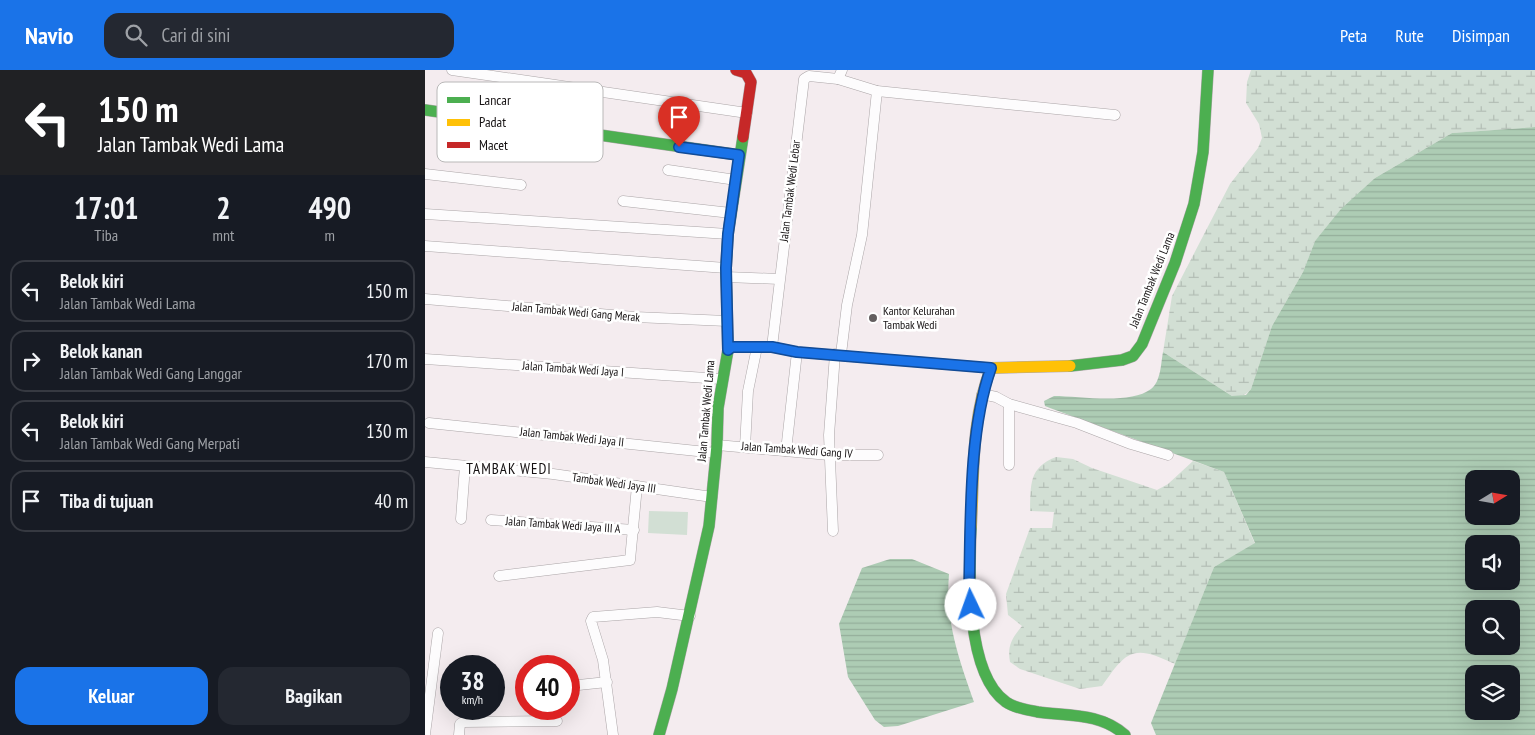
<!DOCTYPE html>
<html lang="id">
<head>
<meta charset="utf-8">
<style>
	body { margin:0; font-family:"PT Sans Narrow",sans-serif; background:#242831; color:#f1f3f6; height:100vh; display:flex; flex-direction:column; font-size:19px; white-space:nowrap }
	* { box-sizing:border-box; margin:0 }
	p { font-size:16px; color:#9ea1a6 }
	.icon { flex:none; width:28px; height:28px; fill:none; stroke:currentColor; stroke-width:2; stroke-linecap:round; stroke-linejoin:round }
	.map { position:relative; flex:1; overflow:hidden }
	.side { display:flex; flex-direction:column; background:#171b24; width:425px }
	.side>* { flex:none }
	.hud { background:#202124; color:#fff; overflow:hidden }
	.needle { width:32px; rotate:79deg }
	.controls { position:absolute; left:1040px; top:400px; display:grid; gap:10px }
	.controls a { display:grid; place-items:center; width:55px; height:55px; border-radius:10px; background:#171b24; box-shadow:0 5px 20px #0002; font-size:25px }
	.speed { position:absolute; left:15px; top:585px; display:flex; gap:10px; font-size:25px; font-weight:700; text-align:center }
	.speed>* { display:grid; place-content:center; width:65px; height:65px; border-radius:50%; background:#171b24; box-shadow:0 5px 20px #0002; line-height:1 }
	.speed small { font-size:12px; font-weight:400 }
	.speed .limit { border:8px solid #d22; background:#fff; color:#111 }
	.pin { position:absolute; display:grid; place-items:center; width:42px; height:42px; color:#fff; margin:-51px -21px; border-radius:50% 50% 50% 0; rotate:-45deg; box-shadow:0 0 5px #0007 }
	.pin .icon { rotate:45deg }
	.me { position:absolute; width:55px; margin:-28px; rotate:357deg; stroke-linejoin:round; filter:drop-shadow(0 0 4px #0008) }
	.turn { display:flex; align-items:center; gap:18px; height:105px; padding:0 15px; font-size:22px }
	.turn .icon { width:65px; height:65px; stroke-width:2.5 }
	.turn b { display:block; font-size:35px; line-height:42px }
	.eta { display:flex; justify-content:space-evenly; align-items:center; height:85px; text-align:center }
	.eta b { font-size:30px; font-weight:700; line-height:35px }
	.button { display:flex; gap:10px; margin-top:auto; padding:10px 15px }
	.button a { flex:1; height:58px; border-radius:15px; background:#1a73e8; color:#fff; font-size:20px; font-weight:700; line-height:58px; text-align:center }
	.button a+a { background:#242831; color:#f1f3f6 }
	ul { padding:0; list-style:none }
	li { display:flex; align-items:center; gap:15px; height:62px; margin:0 10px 8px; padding:0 5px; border:2px solid #363941; border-radius:15px }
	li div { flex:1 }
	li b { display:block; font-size:19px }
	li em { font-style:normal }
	header { display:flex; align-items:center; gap:30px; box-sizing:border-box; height:70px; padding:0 25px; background:#1a73e8; color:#fff }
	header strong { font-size:24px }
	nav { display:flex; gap:28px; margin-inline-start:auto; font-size:18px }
	.search { width:350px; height:45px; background:#242831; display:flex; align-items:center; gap:12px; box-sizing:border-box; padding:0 18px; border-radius:15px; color:#9ea1a6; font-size:19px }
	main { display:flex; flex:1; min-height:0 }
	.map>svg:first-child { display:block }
</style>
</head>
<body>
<header>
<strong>Navio</strong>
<div class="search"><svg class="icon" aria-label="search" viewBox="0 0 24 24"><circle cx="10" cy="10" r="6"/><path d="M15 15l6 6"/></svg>Cari di sini</div>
<nav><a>Peta</a><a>Rute</a><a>Disimpan</a></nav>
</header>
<main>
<section class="side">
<div class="hud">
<div class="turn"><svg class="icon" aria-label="left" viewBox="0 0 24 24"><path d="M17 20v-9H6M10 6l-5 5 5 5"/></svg><div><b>150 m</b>Jalan Tambak Wedi Lama</div></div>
</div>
<div class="eta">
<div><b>17:01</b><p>Tiba</p></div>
<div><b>2</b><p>mnt</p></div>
<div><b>490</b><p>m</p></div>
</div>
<ul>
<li><svg class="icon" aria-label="left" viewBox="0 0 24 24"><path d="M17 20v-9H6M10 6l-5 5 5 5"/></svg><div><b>Belok kiri</b><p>Jalan Tambak Wedi Lama</p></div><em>150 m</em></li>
<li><svg class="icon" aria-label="right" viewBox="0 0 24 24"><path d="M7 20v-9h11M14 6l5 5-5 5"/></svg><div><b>Belok kanan</b><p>Jalan Tambak Wedi Gang Langgar</p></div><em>170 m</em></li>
<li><svg class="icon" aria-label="left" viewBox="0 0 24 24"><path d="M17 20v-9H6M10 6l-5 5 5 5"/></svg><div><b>Belok kiri</b><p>Jalan Tambak Wedi Gang Merpati</p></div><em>130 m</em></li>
<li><svg class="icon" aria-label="arrive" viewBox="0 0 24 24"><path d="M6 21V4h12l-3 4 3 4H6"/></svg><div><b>Tiba di tujuan</b></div><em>40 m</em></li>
</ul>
<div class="button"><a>Keluar</a><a>Bagikan</a></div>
</section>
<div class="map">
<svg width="1110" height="665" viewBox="0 0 1110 665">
	<defs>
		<pattern id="wetland-marsh" width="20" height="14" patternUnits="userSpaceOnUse" patternTransform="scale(1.25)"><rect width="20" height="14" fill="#d2dfd4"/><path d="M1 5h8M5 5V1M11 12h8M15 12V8" fill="none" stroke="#b3beb5"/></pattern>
		<pattern id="water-rules" width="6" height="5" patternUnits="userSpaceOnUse" patternTransform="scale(1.25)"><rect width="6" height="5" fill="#adccb4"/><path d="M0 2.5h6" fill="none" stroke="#94ae9a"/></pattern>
	</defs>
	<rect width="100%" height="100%" fill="#f4ecef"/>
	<polygon fill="#d2dfd4" points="224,441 263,442 262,465 223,463"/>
	<g fill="url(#wetland-marsh)">
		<path d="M826,0H1110V57L1027,63L950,108L890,171L878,202L847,256L826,319C820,326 816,327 807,326L738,282L747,226L805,114L833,78L837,68L834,54L821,33L822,12Z"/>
		<path d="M631,387L648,389L667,398L732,420L743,414L768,391L799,402L830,474L789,497L750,594C708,574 702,580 677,616L655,619L595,599L585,592C582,576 587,568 597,556L583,545L581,524L605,458H627L629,442L605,441C606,415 603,398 631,387Z"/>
	</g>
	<g fill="url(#water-rules)" fill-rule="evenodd">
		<path d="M1110,57V665H731L726,653L789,497L830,473L799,402L625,338L620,336L619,331L629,326C655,326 705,335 726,319C736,312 736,292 738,282L807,326L821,325L826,319L847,256L878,202L890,171L916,139L950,108L1027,63ZM1049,409H1086V446H1049ZM1049,474H1086V511H1049ZM1049,539H1086V576H1049ZM1049,604H1086V641H1049Z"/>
		<path d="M465,489H487L524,504C520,551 534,589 549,632L473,656L459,657L450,650L423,607L414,554L437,498Z"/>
	</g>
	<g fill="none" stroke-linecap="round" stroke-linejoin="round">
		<g stroke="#aba5a7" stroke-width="11">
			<g id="street">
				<polyline points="27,0 322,43"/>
				<polyline points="413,9 452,21 690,45"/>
				<polyline points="243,100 311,110"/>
				<polyline points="0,104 96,115"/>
				<polyline points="198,131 306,143"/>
				<polyline points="0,144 303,164"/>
				<polyline points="0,176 301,198"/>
				<polyline points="301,207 354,209"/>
				<polyline points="0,229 210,247 302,251"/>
				<polyline points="347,277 379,9 384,6 413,9 417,0"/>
				<polyline points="303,280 307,277 347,277 372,282 566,298"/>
				<polyline points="416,284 422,235 437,165 452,21"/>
				<polyline points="0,289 296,309"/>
				<polyline points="557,324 571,327 584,334 652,353 706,374 743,385"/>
				<polyline points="4,353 291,383"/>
				<polyline points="292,375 404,385 453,385"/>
				<polyline points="320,377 323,321 332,277"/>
				<polyline points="361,381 372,282"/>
				<polyline points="0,392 128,404 287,427"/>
				<polyline points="584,395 584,334"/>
				<polyline points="36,449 40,396"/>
				<polyline points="66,450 209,460"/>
				<polyline points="408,461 404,365 410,284"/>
				<polyline points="74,506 205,490 212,416"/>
				<polyline points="144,616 182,612"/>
				<polyline points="0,664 13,563"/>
				<polyline points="34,665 35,654 38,652 132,651"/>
				<polyline points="188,665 178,590 166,551 168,547 232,542 265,546"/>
			</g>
		</g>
		<g stroke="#aba5a7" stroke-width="12">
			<g id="fast">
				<polyline points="0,40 314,85"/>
				<polyline points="645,296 697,290 708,286 717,274 750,193 769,134 778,82 783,0"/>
				<path d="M546,457C544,501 540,603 581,632C589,638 603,640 613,642C644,646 676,643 700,665"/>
				<polyline points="234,665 247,619 284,456 292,375 293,338 303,280 301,198 303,164 318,67"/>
			</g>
		</g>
		<g stroke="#aba5a7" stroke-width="12">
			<path id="slow" d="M546,457C549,404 546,348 566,298L645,296"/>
		</g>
		<g stroke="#aba5a7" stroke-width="12">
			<polyline id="jam" points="311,0 321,3 326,12 318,67"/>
		</g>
		<use href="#street" stroke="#fdfcfd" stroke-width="10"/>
		<use href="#fast" stroke="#4caf50" stroke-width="11"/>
		<use href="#slow" stroke="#ffc107" stroke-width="11"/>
		<use href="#jam" stroke="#c62828" stroke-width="11"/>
	</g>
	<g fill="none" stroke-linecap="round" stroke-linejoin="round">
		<g stroke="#114b97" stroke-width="12">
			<path id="route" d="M254,77L314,85L303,164L301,198L303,280L307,277H347L372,282L566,298C543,362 546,454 544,522L546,535"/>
		</g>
		<use href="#route" stroke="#1a73e8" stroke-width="9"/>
	</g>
	<circle fill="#635e5f" stroke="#fff" stroke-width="2" cx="448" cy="248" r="5"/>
	<g text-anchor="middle" stroke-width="5" stroke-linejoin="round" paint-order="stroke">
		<g font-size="12" fill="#151112" stroke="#fff">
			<text transform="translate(365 121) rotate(-83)" y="4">Jalan Tambak Wedi Lebar</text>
			<text transform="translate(727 210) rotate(-68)" y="4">Jalan Tambak Wedi Lama</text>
			<text transform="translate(151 242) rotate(5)" y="4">Jalan Tambak Wedi Gang Merak</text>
			<text transform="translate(148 299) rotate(4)" y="4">Jalan Tambak Wedi Jaya I</text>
			<text transform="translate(281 341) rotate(-85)" y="4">Jalan Tambak Wedi Lama</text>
			<text transform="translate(147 367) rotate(6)" y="4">Jalan Tambak Wedi Jaya II</text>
			<text transform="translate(372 380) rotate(4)" y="4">Jalan Tambak Wedi Gang IV</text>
			<text transform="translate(189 413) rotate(8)" y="4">Tambak Wedi Jaya III</text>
			<text transform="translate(138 455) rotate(4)" y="4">Jalan Tambak Wedi Jaya III A</text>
		</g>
		<g font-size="12" fill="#151112" stroke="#fff" text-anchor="start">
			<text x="458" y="245">Kantor Kelurahan<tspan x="458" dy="14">Tambak Wedi</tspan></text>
		</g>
		<g font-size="15" letter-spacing="1" fill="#151112" stroke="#fff">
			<text x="84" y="404">TAMBAK WEDI</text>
		</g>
	</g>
	<rect x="12" y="12" width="166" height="80" rx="8" fill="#fff" stroke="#b9b8b8" stroke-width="1"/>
	<rect x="22" y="27" width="23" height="6" fill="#4caf50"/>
	<rect x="22" y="49" width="23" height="7" fill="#ffc107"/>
	<rect x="22" y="72" width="23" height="6" fill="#c62828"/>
	<g font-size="14" fill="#151112">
		<text x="54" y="35">Lancar</text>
		<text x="54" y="57">Padat</text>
		<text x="54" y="80">Macet</text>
	</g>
</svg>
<div class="controls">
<a><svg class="needle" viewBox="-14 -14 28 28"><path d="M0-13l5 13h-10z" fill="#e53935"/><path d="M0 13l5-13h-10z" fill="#9ea1a6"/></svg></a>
<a><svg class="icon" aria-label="sound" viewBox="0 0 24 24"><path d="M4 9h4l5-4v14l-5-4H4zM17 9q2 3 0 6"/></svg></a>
<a><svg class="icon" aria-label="search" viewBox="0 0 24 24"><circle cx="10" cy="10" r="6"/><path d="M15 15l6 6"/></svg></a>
<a><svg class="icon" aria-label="layers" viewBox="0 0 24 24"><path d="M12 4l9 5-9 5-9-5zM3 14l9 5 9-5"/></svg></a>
</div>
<div class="speed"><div>38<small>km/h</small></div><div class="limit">40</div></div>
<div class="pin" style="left:254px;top:77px;background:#d93025"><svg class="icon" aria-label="arrive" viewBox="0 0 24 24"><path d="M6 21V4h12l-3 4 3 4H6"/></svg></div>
<svg class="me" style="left:546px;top:535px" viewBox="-20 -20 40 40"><circle r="19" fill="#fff"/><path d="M0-13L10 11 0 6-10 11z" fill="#1a73e8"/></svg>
</div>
</main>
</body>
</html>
